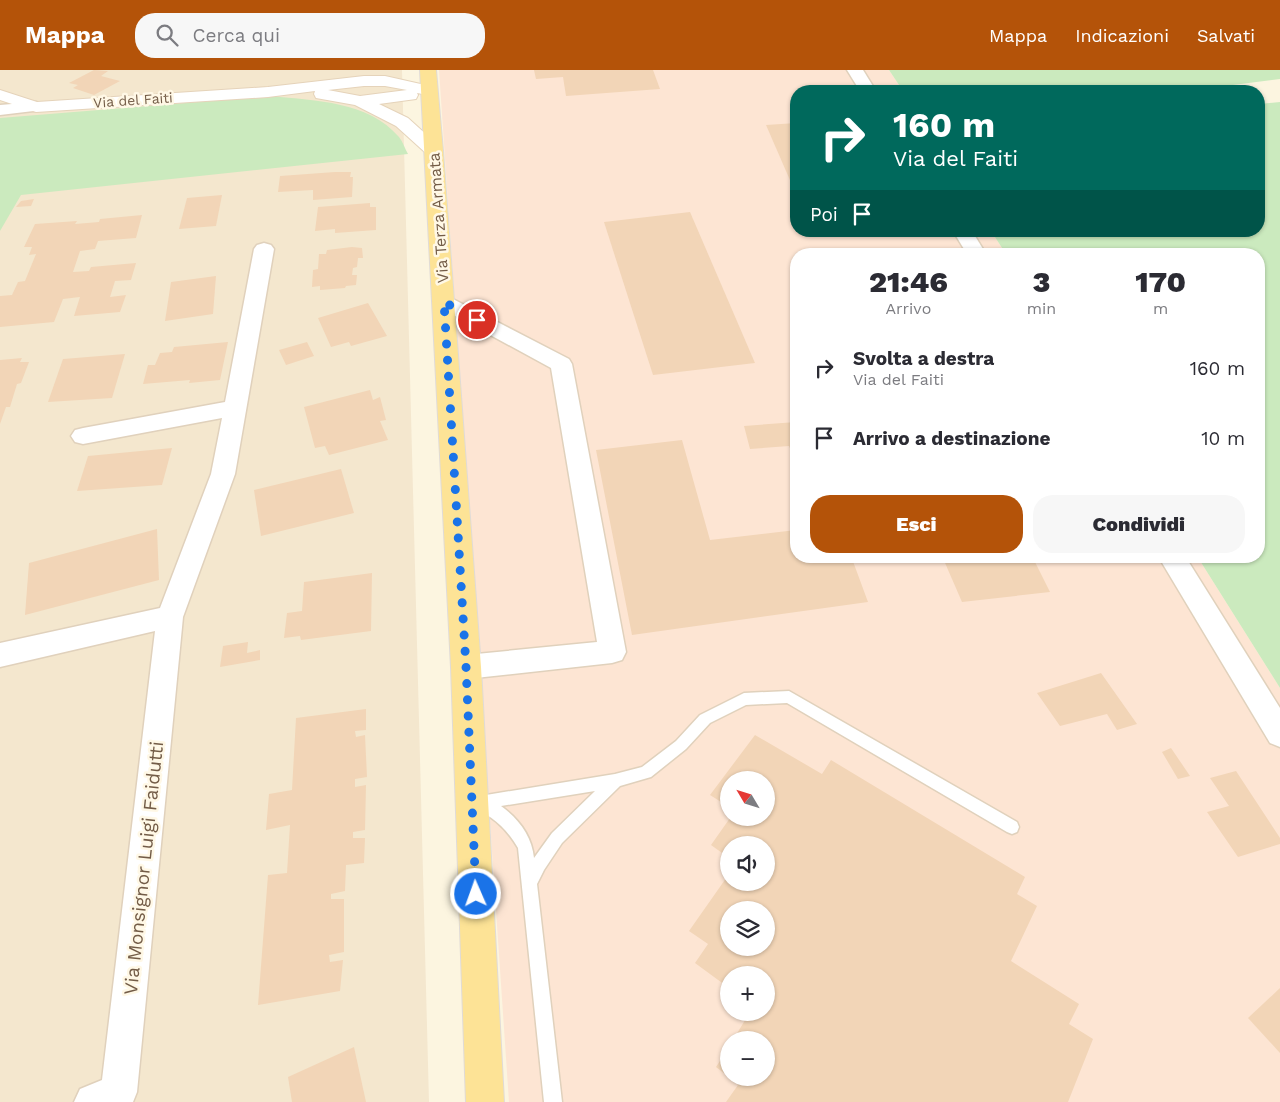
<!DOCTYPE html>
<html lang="it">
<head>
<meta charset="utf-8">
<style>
	body { margin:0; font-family:"Work Sans",sans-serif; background:#f7f7f7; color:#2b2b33; height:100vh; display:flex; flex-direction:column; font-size:19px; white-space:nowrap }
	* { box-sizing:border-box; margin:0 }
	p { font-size:16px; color:#7c7c81 }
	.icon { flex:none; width:28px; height:28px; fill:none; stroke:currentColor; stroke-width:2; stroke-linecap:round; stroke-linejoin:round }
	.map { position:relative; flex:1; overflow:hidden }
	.side { position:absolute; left:790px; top:178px; width:475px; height:315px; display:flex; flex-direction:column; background:#fff; border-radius:20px; box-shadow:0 1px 4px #0004 }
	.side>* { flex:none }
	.banner { position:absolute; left:790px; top:15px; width:475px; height:152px; border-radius:20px; box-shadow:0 1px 4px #0004; background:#00695c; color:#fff; overflow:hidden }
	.needle { width:32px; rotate:308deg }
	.buttons { position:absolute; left:720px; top:701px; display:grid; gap:10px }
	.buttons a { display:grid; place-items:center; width:55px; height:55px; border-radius:50%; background:#fff; box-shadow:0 1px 4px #0004; font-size:25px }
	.pin { position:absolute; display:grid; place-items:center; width:42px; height:42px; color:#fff; margin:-21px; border:2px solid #fff; border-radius:50%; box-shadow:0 1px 5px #0007 }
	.me { position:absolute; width:55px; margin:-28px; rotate:358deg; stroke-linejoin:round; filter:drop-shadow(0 0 4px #0008) }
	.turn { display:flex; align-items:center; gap:18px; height:105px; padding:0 20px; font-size:22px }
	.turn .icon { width:65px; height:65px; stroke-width:2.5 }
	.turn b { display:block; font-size:35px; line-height:42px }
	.then { display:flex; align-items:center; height:48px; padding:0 20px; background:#0003; gap:10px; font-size:19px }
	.eta { display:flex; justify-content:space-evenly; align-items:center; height:85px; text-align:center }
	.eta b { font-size:30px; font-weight:800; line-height:35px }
	.action { display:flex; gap:10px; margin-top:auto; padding:10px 20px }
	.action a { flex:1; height:58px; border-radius:20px; background:#b45309; color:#fff; font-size:20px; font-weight:800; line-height:58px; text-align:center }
	.action a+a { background:#f7f7f7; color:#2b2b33 }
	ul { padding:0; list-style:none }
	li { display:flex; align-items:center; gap:15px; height:70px; padding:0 20px }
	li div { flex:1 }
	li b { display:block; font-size:19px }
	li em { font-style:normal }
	header { display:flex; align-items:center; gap:30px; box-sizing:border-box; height:70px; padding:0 25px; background:#b45309; color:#fff }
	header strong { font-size:24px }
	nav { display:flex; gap:28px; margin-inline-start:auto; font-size:18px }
	.search { width:350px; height:45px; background:#f7f7f7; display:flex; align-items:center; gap:12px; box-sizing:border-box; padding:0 18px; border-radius:20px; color:#7c7c81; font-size:19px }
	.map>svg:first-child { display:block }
</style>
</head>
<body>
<header>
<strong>Mappa</strong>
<div class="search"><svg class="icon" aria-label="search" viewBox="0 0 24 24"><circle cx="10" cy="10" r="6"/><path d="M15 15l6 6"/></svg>Cerca qui</div>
<nav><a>Mappa</a><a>Indicazioni</a><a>Salvati</a></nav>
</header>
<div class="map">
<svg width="1280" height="1032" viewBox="0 0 1280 1032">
	<rect width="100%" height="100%" fill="#fcf5e0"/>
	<polygon fill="#f4e7ce" points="0,0 402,0 429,1032 0,1032"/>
	<path fill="#fde5d3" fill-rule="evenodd" d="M439,0H889L903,21H796V161H991L1006,184H796V486H1197L1280,618V1032H509ZM729,710H766V748H729ZM729,775H766V812H729ZM729,840H766V878H729ZM729,905H766V942H729ZM729,970H766V1008H729Z"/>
	<g fill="#cbeabe">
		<polygon points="889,0 1280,0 1280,9 1186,21 903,21"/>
		<path d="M272,26C316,31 368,31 399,67C403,72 405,79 408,84L21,125L0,161V48Z"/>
		<polygon points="1280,32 1280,618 1197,486 1259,486 1259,184 1006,184 991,161 1259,161 1259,34"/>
	</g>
	<g fill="#f2d5b7" fill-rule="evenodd">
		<polygon points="94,0 108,1 101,6 120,11 94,25 73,18 78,15 69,13"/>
		<polygon points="534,0 653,0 660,19 566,26 563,7 536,9"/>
		<polygon points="796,53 796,124 766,55"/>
		<polygon points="335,102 351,102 350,107 353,107 352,127 313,130 313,120 278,122 280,106"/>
		<polygon points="222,125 216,156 179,159 187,128"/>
		<polygon points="34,129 31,136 16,137 21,131"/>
		<polygon points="370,133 370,137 376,137 376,160 335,163 335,159 315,161 318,137"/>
		<polygon points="690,142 755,293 653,305 604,152"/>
		<polygon points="142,145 136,168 98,171 95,179 80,181 73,202 89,201 91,197 136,193 131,210 115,211 110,227 126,225 120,242 74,246 80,227 63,229 54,252 0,257 0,226 12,225 18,212 25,211 36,184 29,185 32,177 24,177 35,154 77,151 75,154 99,152 100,149"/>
		<polygon points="352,177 362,178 363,188 358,188 357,197 353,198 352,205 357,205 356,215 346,216 345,218 320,220 320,216 312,217 313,200 318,199 319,184 326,184 327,180"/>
		<polygon points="216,206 213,244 165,251 171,212"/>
		<polygon points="368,233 387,266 351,276 349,272 331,277 318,248"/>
		<polygon points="228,272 220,310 189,313 190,310 143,314 148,295 155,295 160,283 172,282 174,277"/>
		<polygon points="307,272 314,286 286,295 279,280"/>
		<polygon points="125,284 112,328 48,332 63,289"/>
		<polygon points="22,288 20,292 29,292 21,313 17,314 10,337 6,337 0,354 0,290"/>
		<polygon points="370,320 373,330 380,327 386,350 380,351 388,370 329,385 325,376 315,378 304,337"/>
		<polygon points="796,352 796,388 794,388 789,376 750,379 744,356"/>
		<polygon points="682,370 710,470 796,460 796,486 851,486 868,532 632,565 596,380"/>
		<polygon points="172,378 162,415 77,421 88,386"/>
		<polygon points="341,399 354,443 261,466 254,420"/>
		<polygon points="157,459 159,510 25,545 29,493"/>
		<polygon points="942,486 1032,486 1050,522 962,532"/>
		<polygon points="372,503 371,561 301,570 300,566 284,568 287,543 302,541 304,512"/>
		<polygon points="248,572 247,583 260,580 260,590 220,597 223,576"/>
		<polygon points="1101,603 1137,654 1117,660 1107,644 1060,656 1037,623"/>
		<polygon points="366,639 366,660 355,661 356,667 365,665 367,707 355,709 355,717 366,715 365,760 353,762 353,768 365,768 364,793 346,795 345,821 331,824 331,829 344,829 344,882 329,885 330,892 343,890 340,921 258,935 268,805 287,803 290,755 266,760 269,724 292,720 296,648"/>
		<path d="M755,665L822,704L831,690L1025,807L1017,824L1037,836L1011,891L1079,934L1069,954L1093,969L1068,1032H726L738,1015L729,1008H766V970H733L750,942H766V905H729V918L695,893L708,874L689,861L729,804V812H766V775H729V788L711,775L730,748H766V710H729V737L710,725ZM729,840H766V878H729Z"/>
		<polygon points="1171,678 1190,706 1178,709 1162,682"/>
		<polygon points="1236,701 1280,768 1280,774 1238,787 1207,742 1229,736 1210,708"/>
		<polygon points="1280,918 1280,983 1248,948"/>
		<polygon points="354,977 366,1032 292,1032 288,1007"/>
		<polygon points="729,977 729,1007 716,997"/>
	</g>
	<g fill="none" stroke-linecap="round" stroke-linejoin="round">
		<g stroke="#e0d1bc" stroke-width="3">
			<path id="lane" d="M789,621L1017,752L1019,757L1017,762L1012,764L1007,762L787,633L746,635L710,653L686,679L651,707L620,716L562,773L544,800L537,814L562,1032H544L518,778C505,756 490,744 467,735L465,730L467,725L472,723L480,726L615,704L642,697L676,671L700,645L744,623ZM595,721L552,763L534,788C532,767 519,749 501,736Z"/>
		</g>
		<g stroke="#e0d1bc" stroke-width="3">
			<g id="street">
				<polygon points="847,0 863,0 876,21 860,21"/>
				<polygon points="36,32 42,34 44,37 42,40 0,45 0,35"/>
				<polygon points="953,161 972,161 986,184 967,184"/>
				<polygon points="264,173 271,175 274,179 235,404 183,547 137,1022 133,1032 74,1032 80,1019 102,1010 155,561 0,597 0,573 160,538 211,404 222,348 83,374 75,372 71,366 75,360 83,358 225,332 254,179 257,175"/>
				<polygon points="444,226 451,228 569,289 572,294 626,582 622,590 612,593 466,609 456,605 452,597 456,589 466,585 597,572 551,298 437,236 434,232 437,228"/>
				<polygon points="1158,486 1185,486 1280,638 1280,677 1270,673"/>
			</g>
		</g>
		<g stroke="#e5d3ba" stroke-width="2">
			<path id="secondary" d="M364,6H385L434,17L436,20L434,23L428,25L417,23L418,25L416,29L379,34L408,48L440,77L443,81L440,85L434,86L428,85L396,56L355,35L316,28L314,24L315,21L268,27L36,42L0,30V20L37,32L268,17ZM364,16H385L407,20L360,26L328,20Z"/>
		</g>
		<g stroke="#e0dbd7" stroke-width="2">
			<polygon id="primary" points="420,0 436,0 443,81 481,597 504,1032 466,1032 451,597"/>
		</g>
		<use href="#lane" fill="#fff" fill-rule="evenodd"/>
		<use href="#street" fill="#fff" fill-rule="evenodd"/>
		<use href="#secondary" fill="#fff" fill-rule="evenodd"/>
		<use href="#primary" fill="#fde396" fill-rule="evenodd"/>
	</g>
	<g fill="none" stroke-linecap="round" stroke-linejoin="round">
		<polyline stroke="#1a73e8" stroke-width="9" stroke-dasharray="0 16.2" points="476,824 466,596 444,232 477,250"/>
	</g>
	<g text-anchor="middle" stroke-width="5" stroke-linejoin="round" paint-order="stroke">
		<g font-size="14" fill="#735c47" stroke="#fff8e6">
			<text transform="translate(133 30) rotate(-4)" y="5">Via del Faiti</text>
		</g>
		<g font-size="16" fill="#735c47" stroke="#fff8e6">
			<text transform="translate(438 148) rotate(-94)" y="6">Via Terza Armata</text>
		</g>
		<g font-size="19" fill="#735c47" stroke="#fff8e6">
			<text transform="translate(143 798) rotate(-84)" y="7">Via Monsignor Luigi Faidutti</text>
		</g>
	</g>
</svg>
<div class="buttons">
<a><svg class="needle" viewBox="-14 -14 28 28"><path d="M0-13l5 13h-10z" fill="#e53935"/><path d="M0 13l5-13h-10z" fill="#7c7c81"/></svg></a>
<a><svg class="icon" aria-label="sound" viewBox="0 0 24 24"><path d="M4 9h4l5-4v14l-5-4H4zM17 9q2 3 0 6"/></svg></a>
<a><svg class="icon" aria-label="layers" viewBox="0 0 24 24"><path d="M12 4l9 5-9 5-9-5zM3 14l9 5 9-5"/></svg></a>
<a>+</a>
<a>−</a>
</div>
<div class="pin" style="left:477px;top:250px;background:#d93025"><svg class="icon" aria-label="arrive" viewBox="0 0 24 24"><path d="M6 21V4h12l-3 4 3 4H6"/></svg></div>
<svg class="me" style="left:476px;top:824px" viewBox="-20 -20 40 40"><circle r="17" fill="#1a73e8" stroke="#fff" stroke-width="3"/><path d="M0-11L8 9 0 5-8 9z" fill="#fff"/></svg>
<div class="banner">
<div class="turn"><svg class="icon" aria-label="right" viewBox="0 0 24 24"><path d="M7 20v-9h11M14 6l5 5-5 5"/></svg><div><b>160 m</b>Via del Faiti</div></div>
<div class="then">Poi<svg class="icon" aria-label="arrive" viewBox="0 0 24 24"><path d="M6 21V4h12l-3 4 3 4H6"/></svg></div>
</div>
<section class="side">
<div class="eta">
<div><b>21:46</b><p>Arrivo</p></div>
<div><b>3</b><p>min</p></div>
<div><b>170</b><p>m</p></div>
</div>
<ul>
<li><svg class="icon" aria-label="right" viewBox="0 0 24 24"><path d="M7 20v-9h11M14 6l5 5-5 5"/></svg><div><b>Svolta a destra</b><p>Via del Faiti</p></div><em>160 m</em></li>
<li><svg class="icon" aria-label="arrive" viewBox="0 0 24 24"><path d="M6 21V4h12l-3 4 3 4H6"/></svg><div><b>Arrivo a destinazione</b></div><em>10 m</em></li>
</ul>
<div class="action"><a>Esci</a><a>Condividi</a></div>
</section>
</div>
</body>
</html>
